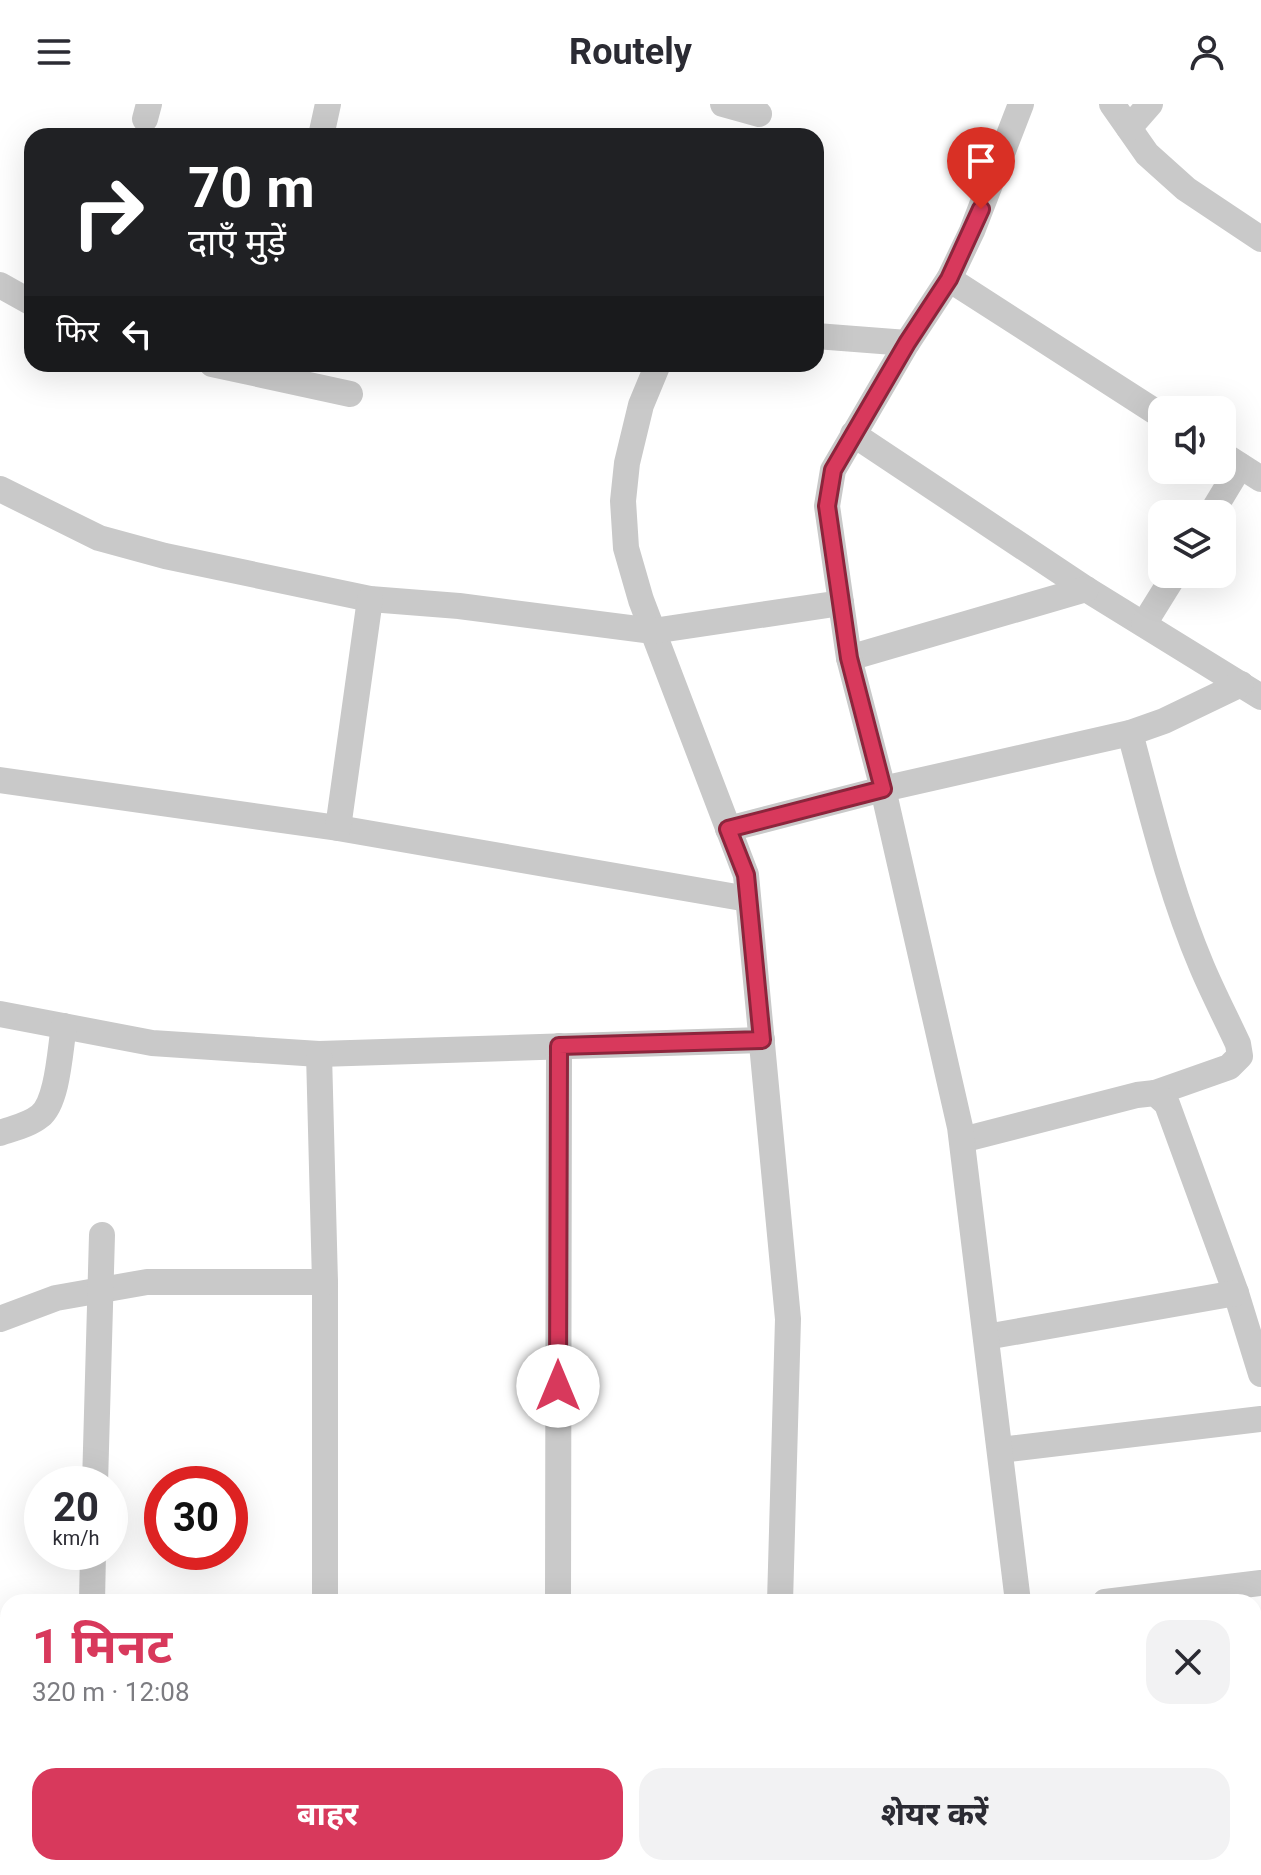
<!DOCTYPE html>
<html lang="hi">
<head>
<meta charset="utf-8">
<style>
	body { margin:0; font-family:Roboto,"Noto Sans Devanagari",sans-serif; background:#f2f2f3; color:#2b2b33; height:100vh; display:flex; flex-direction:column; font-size:30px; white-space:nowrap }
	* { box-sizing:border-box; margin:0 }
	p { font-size:26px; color:#7c7c81 }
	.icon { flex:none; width:44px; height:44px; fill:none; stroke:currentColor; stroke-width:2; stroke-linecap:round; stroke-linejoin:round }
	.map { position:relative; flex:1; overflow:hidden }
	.sheet { position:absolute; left:0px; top:1490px; width:1262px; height:282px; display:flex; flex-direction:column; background:#fff; border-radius:24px 24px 0 0; box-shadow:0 8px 32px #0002 }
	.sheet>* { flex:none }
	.top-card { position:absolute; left:24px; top:24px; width:800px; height:244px; border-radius:24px; box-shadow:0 8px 32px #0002; background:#202124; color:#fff; overflow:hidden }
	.tools { position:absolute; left:1148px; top:292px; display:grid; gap:16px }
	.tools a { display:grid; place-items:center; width:88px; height:88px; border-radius:16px; background:#fff; box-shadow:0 8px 32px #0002; font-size:40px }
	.speed { position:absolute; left:24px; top:1362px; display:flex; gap:16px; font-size:40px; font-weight:700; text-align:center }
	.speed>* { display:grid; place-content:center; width:104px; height:104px; border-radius:50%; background:#fff; box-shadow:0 8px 32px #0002; line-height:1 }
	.speed small { font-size:20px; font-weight:400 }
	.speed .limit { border:12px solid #d22; background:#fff; color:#111 }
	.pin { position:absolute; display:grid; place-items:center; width:68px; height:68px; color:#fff; margin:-82px -34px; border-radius:50% 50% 50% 0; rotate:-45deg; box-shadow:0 0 8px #0007 }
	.pin .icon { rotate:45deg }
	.me { position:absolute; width:88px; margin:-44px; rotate:0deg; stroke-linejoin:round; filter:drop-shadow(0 0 6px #0008) }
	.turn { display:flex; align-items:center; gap:28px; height:168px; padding:0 32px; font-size:36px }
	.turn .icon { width:104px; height:104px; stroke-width:2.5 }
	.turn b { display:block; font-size:56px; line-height:68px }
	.then { display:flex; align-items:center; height:76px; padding:0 32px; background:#0003; gap:16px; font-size:30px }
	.round { display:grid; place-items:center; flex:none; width:84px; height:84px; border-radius:24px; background:#f2f2f3 }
	.summary { display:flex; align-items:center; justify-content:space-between; height:136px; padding:0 32px }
	h1 { font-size:48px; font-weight:700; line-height:60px; color:#d8395c }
	.button { display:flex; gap:16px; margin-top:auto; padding:16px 32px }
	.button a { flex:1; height:92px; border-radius:24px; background:#d8395c; color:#fff; font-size:32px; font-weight:700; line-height:92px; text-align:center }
	.button a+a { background:#f2f2f3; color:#2b2b33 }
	header { display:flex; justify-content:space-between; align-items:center; height:104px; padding:0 32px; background:#fff; font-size:36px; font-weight:700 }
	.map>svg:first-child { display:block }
</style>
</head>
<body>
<header><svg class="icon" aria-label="menu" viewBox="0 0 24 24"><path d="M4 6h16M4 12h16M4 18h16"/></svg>Routely<svg class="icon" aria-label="person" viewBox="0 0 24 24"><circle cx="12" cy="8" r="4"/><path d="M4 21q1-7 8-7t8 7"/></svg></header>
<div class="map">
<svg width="1261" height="1771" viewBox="0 0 1261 1771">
	<rect width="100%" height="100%" fill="#fff"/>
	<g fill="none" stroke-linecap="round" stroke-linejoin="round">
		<g stroke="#c9c9c9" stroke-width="26">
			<polyline points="723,0 759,10"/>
			<polyline points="1112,0 1147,50 1186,85 1261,135"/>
			<polyline points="145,15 149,0"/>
			<polyline points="1129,24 1150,0"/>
			<polyline points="321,32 328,0"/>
			<polyline points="949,175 1162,312"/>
			<polyline points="0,181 32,199"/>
			<polyline points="816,232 907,239"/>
			<polyline points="212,260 350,290"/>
			<polyline points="658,260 641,301 627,359 623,397 626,444 641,496 746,771 788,1215 780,1498"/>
			<polyline points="853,330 1086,485 1261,593"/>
			<polyline points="1222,350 1261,375"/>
			<polyline points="0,385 99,434 165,452 370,495 459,502 653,527 841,499"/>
			<polyline points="1211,410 1240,362"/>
			<polyline points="1144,520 1175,470"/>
			<polyline points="849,554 1086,485"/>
			<path d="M1130,629C1151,707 1170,788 1202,863C1213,889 1226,914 1238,940L1240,952L1229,963L1155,989"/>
			<polyline points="0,676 338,724 748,795"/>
			<polyline points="338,724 370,495"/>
			<polyline points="728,725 883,685 1130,629 1164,617 1241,580"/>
			<polyline points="0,910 152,939 319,950 762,936"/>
			<polyline points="319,950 325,1178 325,1498"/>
			<path d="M0,1029C14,1024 29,1021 40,1012C58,998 60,945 64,922"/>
			<polyline points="962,1036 1137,991 1155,989 1167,1000 1236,1189 1261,1270"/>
			<polyline points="0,1215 56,1194 147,1178 325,1178"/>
			<polyline points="986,1233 1236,1189"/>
			<polyline points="1000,1346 1261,1315"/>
			<polyline points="95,1380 102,1131"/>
			<polyline points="92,1498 93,1448"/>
			<polyline points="558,1498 559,942"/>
			<polyline points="1018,1498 960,1023 883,685 849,554 827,402 833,366 907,239 949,175 972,127 1021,0"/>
			<polyline points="1105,1498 1261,1479"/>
			<polyline points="1254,1647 1261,1646"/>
			<polyline points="0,1678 8,1677"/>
			<polyline points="111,1764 127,1771"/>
			<polyline points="551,1764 552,1771"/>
			<polyline points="789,1764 789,1771"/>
			<polyline points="46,1771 64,1764"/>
			<polyline points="308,1771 308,1764"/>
		</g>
	</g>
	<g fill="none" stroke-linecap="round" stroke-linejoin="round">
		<g stroke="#8c253c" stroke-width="20">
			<polyline id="route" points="558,1282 559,942 762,936 746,771 728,725 883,685 849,554 827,402 833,366 907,239 949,175 981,105"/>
		</g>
		<use href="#route" stroke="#d8395c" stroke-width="14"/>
	</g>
</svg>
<div class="tools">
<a><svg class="icon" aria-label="sound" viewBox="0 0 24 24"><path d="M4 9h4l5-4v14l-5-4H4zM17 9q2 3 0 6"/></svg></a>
<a><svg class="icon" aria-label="layers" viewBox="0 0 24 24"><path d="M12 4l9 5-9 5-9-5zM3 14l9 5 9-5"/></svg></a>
</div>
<div class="speed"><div>20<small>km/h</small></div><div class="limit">30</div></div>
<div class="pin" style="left:981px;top:105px;background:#d93025"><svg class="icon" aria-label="arrive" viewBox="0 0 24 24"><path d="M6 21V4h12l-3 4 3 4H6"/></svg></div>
<svg class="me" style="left:558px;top:1282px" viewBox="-20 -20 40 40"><circle r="19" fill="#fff"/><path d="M0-13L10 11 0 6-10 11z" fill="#d8395c"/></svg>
<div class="top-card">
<div class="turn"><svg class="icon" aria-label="right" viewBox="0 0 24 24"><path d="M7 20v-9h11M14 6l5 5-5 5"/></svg><div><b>70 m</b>दाएँ मुड़ें</div></div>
<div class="then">फिर<svg class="icon" aria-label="left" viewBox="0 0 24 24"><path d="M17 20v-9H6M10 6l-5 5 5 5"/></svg></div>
</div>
<section class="sheet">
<div class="summary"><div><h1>1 मिनट</h1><p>320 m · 12:08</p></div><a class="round"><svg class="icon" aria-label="close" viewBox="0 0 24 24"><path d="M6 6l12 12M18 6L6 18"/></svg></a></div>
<div class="button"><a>बाहर</a><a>शेयर करें</a></div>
</section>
</div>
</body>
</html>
